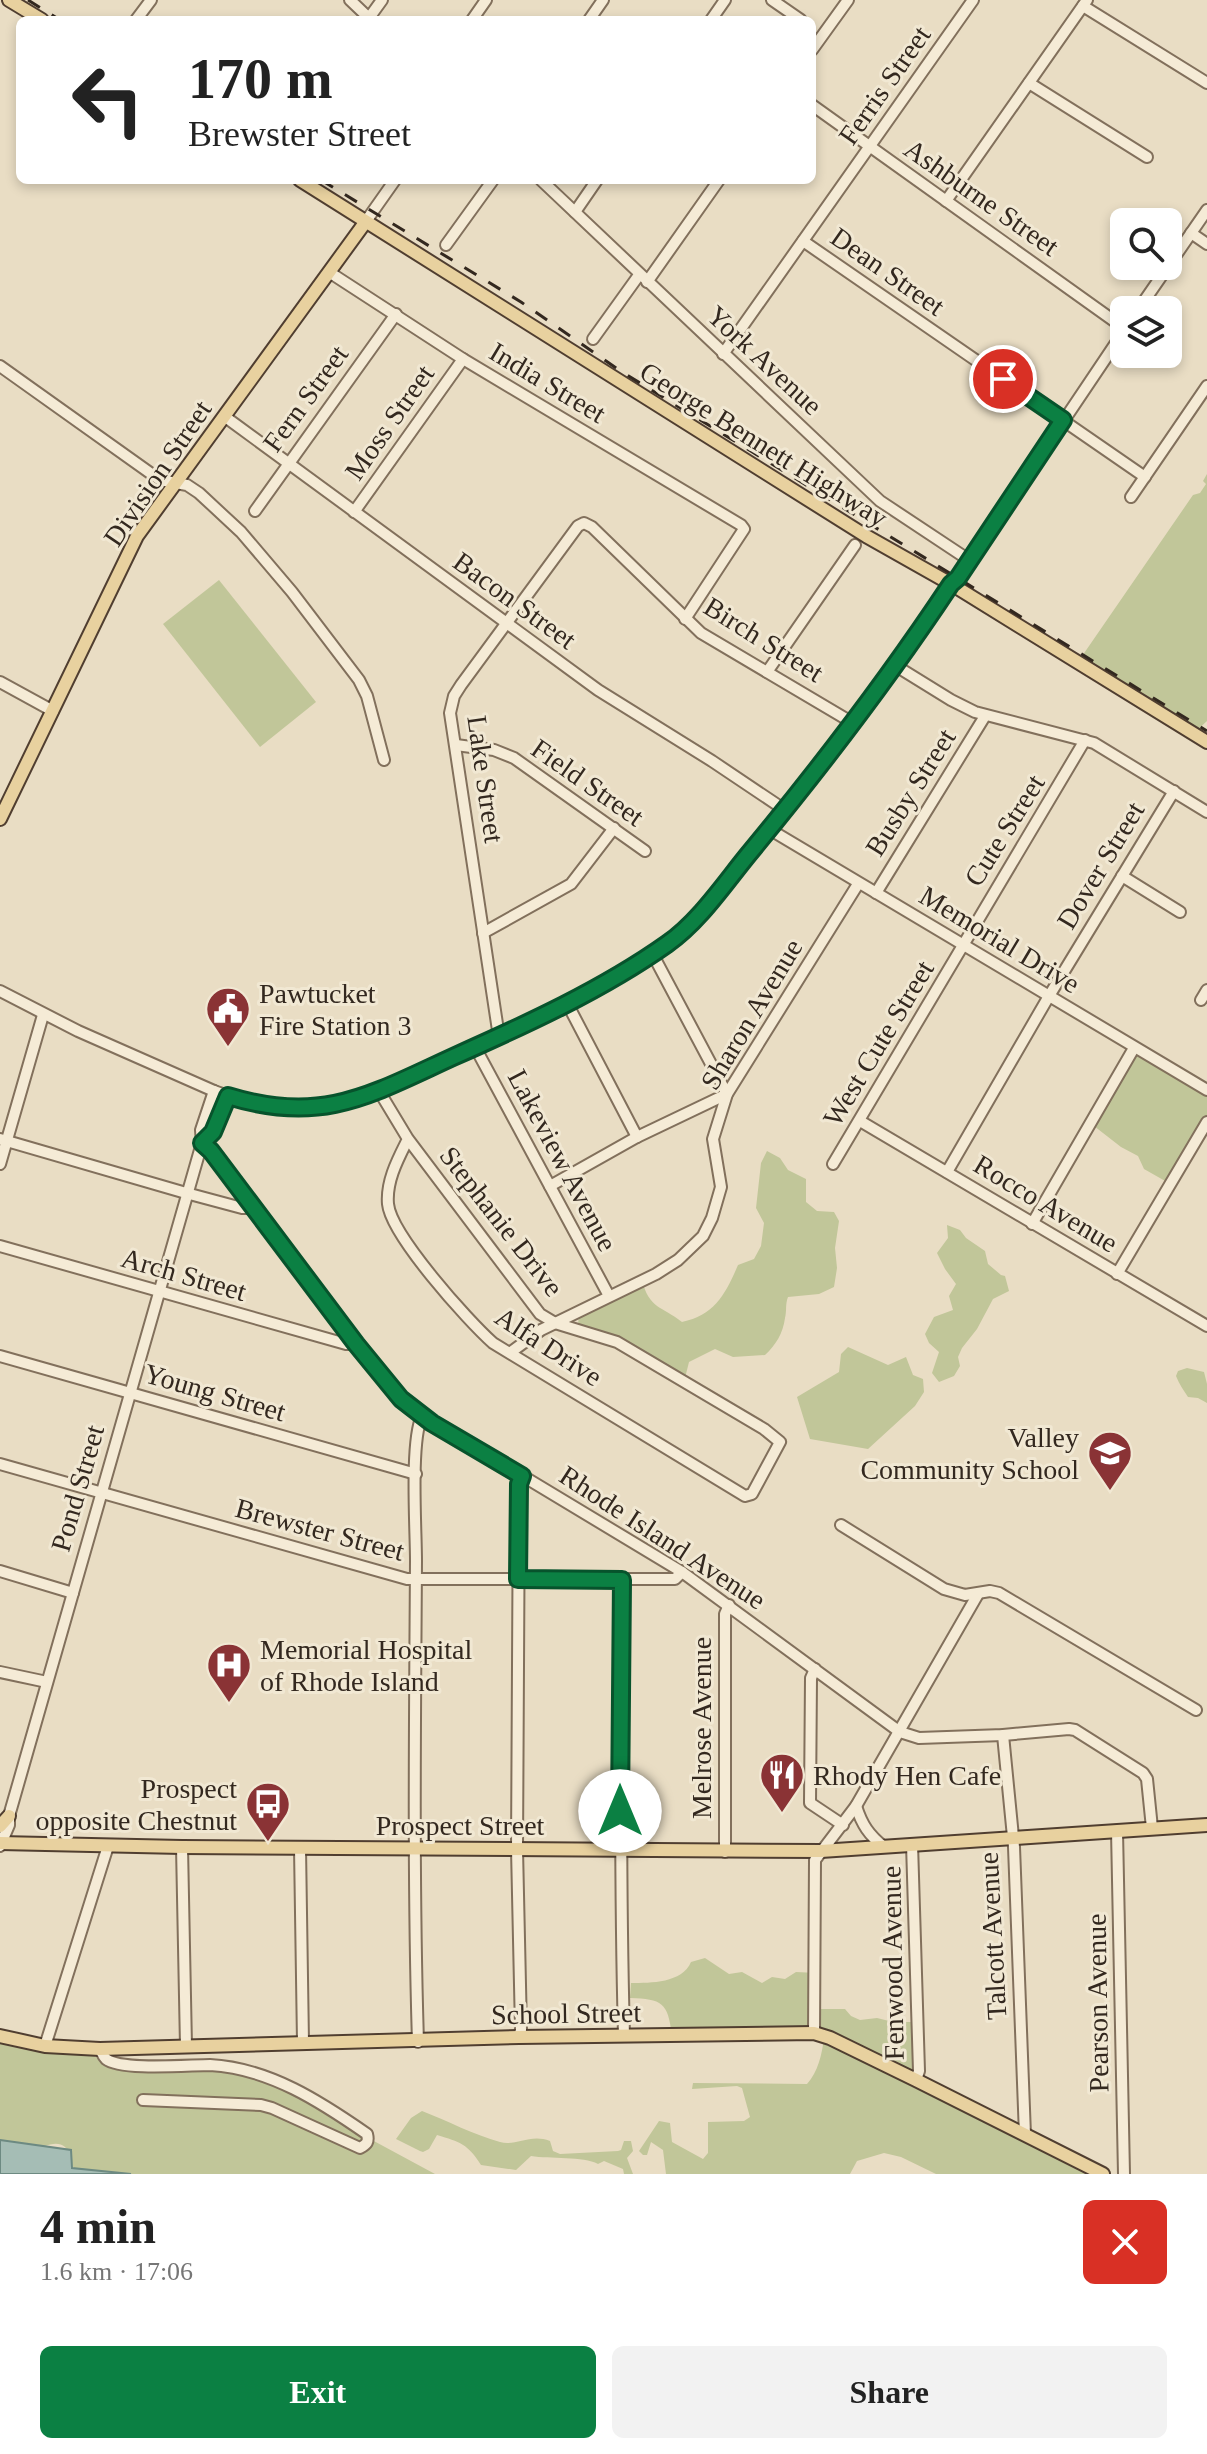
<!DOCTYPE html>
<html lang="en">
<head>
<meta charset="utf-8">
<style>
	body { margin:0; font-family:"Times New Roman",serif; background:#f2f2f2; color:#222; height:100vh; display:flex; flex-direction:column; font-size:30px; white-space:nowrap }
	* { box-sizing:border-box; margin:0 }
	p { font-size:26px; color:#767676 }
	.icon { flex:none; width:44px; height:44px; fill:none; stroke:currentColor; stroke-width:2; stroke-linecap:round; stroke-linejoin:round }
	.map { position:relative; height:2174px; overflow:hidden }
	.details { display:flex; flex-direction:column; background:#fff; flex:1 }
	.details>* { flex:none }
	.hud { position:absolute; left:16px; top:16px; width:800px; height:168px; border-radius:12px; box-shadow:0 4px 12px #0003; background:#fff; color:#222; overflow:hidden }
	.fabs { position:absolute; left:1110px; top:208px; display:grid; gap:16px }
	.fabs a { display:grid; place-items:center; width:72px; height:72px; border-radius:12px; background:#fff; box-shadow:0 4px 12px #0003; font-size:40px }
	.pin { position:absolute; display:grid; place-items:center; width:68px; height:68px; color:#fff; margin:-34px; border:4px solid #fff; border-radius:50%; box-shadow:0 2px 8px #0007 }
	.me { position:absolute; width:88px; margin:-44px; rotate:0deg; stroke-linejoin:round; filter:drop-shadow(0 0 6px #0008) }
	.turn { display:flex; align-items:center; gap:28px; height:168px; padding:0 40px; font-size:36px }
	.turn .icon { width:104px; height:104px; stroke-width:2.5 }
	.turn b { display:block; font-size:56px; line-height:68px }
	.round { display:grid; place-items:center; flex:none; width:84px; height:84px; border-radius:12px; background:#f2f2f2 }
	.summary { display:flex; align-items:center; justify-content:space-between; height:136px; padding:0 40px }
	h1 { font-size:48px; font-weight:700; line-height:60px }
	.button { display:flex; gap:16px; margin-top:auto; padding:16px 40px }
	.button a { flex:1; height:92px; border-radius:12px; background:#0b8043; color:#fff; font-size:32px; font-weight:700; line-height:92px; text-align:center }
	.button a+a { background:#f2f2f2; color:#222 }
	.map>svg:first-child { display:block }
</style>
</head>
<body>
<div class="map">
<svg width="1207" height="2174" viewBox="0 0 1207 2174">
	<rect width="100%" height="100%" fill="#e9ddc4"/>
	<g fill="#c1c699">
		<polygon points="1207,474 1207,721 1194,733 1078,662 1193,495 1200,493 1206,484 1203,481"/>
		<polygon points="219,580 316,702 260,747 163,624"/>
		<polygon points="1139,1049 1207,1088 1207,1134 1174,1186 1144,1169 1138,1156 1121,1147 1094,1126"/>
		<path d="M767,1151L780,1158L788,1170L806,1179V1202L817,1211L834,1212L839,1221L835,1248L837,1268L834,1287L819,1294L788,1297C785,1305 787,1310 785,1318C783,1333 776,1345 765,1355L733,1357L715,1349L689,1362L685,1378L578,1326L579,1313L642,1280C649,1309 662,1306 682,1322C715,1315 726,1293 738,1265L754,1259L761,1246L764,1223L756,1208L761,1163Z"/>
		<polygon points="947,1225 960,1230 966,1238 985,1251 988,1264 1001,1275 1005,1276 1009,1291 993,1299 977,1329 962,1348 958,1357 960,1366 954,1376 939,1382 932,1373 939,1352 929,1343 925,1334 934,1317 953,1310 949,1296 956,1284 945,1269 937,1253 948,1238"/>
		<polygon points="848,1347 888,1365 906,1357 913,1375 923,1379 924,1392 915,1406 868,1449 810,1439 797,1397 839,1372 841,1354"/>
		<path d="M1187,1368L1204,1372L1207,1384V1403L1198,1398L1188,1397C1184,1391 1179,1384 1176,1376L1178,1371Z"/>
		<path d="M705,1958L729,1974L742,1972L762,1983L772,1977L785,1979L796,1972L817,1973L820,2009H845L851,2016L860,2020L877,2018L893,2022H922L924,2077L1102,2174H936L901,2157L884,2153L857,2161L850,2174H666L663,2150L651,2142L647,2155H643L639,2151L659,2121L670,2123L672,2142L703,2159L708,2153V2122L744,2121L750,2117L742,2088L737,2086L692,2089L693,2083L807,2084C818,2072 822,2054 824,2038L672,2036C668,2003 663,1999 630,1998L631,1983C651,1983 682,1983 691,1962Z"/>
		<path d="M0,2038L82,2048L102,2061L234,2070L305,2095L372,2140L435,2174H112L75,2170C70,2164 71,2152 65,2147C56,2139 43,2148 33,2149C23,2150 11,2148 0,2148Z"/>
		<path d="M422,2111C448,2121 474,2135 500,2142C515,2147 530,2133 550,2141L553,2151L560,2154L618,2151L621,2150L624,2141H631L633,2151L627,2158L633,2174H624L623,2169L604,2161L598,2164C583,2156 550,2159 531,2156L516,2170L481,2165C468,2144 460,2142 437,2135L429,2149L423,2152L420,2151L396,2139L411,2118Z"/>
	</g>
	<polygon fill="#a5bdb5" stroke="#6d8a82" stroke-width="2" points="0,2140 71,2150 72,2168 131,2174 0,2174"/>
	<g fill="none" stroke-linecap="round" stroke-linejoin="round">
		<g stroke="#82705c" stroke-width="14">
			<g id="minor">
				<polyline points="350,0 371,20"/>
				<polyline points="772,0 801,20"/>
				<polyline points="1083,6 1207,83"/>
				<polyline points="369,18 382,0"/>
				<polyline points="136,20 151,0"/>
				<polyline points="472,20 486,0"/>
				<polyline points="589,20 603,0"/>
				<polyline points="711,20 725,0"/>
				<polyline points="812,50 848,0"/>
				<polyline points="1029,83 1147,157"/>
				<polyline points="812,105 1124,328"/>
				<polyline points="541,180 880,501 969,560"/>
				<polyline points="946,201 1087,0"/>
				<polyline points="575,212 597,180"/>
				<polyline points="364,224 395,180"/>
				<polyline points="1191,233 1207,244"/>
				<polyline points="803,241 1145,477"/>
				<polyline points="446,245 493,180"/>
				<polyline points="329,272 463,359 741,525 744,529 685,619"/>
				<polyline points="647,282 719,180"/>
				<polyline points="1138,310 1207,210"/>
				<polyline points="593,339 639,275"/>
				<polyline points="723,354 973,0"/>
				<polyline points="0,366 160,480 187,485 199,493 241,532 292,592 359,680 367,696 384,760"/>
				<polyline points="224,416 598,690 712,761 785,810"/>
				<polyline points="1131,497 1207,386"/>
				<polyline points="255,511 396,314"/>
				<polyline points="354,512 463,359"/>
				<polyline points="896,666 951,700 975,712 1094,743 1207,812"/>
				<polyline points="767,672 855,545"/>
				<polyline points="0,682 53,711"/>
				<polyline points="456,745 494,750 514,758 645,851"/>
				<polyline points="769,829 1207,1090"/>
				<polyline points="1122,876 1180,912"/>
				<polyline points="876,893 985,716"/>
				<polyline points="483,933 571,884 614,828"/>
				<polyline points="0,991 78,1031 214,1091 252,1104 273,1108 307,1109 343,1103 379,1091 536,1020 652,953 682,932 785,810 847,732 951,584 958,578 1124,331"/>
				<polyline points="1201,1000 1207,990"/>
				<polyline points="567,1003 637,1137"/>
				<polyline points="499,1037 450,713 454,696 461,685 578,526 584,523 592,527 701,633 853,723"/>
				<polyline points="475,1047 609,1296"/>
				<path d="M379,1091L408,1139L540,1314L555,1323L617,1342L764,1429L780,1442L752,1494L745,1496L493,1343C468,1321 391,1235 388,1204C386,1181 398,1159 408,1139"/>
				<polyline points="860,1121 1207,1326"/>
				<polyline points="0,1139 186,1193 242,1208 253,1208"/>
				<polyline points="202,1143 211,1151 380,1375 401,1399 415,1411 682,1572 900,1732 919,1738 1003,1735 1069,1729 1075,1730 1143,1773 1147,1779 1152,1828"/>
				<polyline points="202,1143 213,1132 228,1096"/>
				<polyline points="0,1164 43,1015"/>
				<polyline points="833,1164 1085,740"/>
				<polyline points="947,1172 1049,996 1174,791"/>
				<polyline points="550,1186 637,1137 727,1094 652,953"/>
				<polyline points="1032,1224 1134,1048"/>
				<polyline points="0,1246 346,1344 356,1344"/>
				<polyline points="1117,1274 1207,1122"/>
				<polyline points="511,1352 541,1330 656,1274 678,1260 703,1236 712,1218 721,1187 713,1139 727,1094 858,884"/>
				<polyline points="0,1356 416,1474"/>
				<polyline points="0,1464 407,1579 675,1579 682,1572"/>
				<polyline points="841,1525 944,1589 965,1595 990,1591 999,1593 1196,1710"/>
				<polyline points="0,1571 73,1593"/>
				<path d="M622,1580C621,1732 620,1884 624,2036"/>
				<polyline points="815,1669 811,1678 810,1803 843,1825"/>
				<polyline points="0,1672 47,1682"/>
				<polyline points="1003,1735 1014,1847 1025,2135"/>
				<path d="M856,1806C862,1825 869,1835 884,1847"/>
				<polyline points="1117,1831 1124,2174"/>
				<polyline points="912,1844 919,2071 916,2080"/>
				<polyline points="0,1846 9,1825 9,1816 202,1143 201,1130 214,1091"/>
				<polyline points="182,1847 186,2046"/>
				<polyline points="300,1848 303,2042"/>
				<polyline points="725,1852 725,1614 729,1605"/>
				<polyline points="814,2033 815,1860 856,1806 978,1594"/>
				<polyline points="519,2037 521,2030 517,1849 519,1484 522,1476"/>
				<path d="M418,2042C413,1881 415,1721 416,1561C416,1528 410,1442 422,1416"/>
				<polyline points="45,2046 108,1846"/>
				<path d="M100,2049C102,2053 103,2056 106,2059C121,2071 189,2065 210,2065C269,2068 321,2102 367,2134C369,2142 367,2144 360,2148L272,2108L261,2105L143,2100"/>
			</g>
		</g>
		<g stroke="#503e30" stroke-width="16">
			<g id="major">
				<polyline points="9,0 42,20"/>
				<polyline points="300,180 866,536 951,584 1207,742"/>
				<polyline points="0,819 137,536 364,224"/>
				<polyline points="0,1826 9,1816"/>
				<polyline points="0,1843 182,1847 821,1851 1207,1825"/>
				<polyline points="0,2036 45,2046 100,2049 519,2037 814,2033 830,2038 916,2080 1103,2174"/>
			</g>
		</g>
		<use href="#minor" stroke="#f5ebd6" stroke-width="10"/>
		<use href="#major" stroke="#e8d19f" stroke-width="12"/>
		<g stroke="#33281f" stroke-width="3" stroke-dasharray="14 14" stroke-linecap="butt">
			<polyline points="28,0 60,20"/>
			<polyline points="321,180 521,302 622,372 1207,731"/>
		</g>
	</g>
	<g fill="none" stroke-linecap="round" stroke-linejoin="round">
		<g stroke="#07532c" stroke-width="20">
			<path id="route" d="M620,1811L622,1580L518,1579L519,1484L522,1476L432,1423L401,1399L356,1344L211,1151L202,1143L213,1132L228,1096C322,1125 370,1095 453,1057C525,1025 602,990 667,944C701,920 726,881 752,850C823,764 890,676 951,584L958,578L1063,420L1003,379"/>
		</g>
		<use href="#route" stroke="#0b8043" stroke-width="14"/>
	</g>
	<defs>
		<g id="civic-pin" transform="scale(2.3)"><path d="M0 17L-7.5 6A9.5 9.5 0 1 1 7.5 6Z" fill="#8a3335" stroke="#f1e8d3"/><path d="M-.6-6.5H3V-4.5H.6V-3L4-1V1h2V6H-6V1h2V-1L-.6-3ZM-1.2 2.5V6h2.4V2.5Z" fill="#fff"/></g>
		<g id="school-pin" transform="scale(2.3)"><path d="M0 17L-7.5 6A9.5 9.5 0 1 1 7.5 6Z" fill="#8a3335" stroke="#f1e8d3"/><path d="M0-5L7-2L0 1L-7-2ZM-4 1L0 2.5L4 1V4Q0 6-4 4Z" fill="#fff"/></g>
		<g id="hospital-pin" transform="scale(2.3)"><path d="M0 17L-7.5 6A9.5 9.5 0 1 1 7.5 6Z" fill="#8a3335" stroke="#f1e8d3"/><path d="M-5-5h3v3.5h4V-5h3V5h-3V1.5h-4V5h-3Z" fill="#fff"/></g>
		<g id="restaurant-pin" transform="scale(2.3)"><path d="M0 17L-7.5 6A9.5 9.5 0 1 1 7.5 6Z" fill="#8a3335" stroke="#f1e8d3"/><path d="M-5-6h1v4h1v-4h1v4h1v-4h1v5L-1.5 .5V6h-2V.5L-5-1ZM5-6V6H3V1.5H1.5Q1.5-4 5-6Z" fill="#fff"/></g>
		<g id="bus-pin" transform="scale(2.3)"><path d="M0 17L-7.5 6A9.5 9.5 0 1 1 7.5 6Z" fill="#8a3335" stroke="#f1e8d3"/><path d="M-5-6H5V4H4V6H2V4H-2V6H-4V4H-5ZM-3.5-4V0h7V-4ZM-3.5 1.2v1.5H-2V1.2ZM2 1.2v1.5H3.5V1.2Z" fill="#fff"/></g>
	</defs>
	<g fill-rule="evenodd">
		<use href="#civic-pin" x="228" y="1009"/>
		<use href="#school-pin" x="1110" y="1453"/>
		<use href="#hospital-pin" x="229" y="1665"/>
		<use href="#restaurant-pin" x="782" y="1775"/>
		<use href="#bus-pin" x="268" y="1804"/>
	</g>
	<g text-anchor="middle" stroke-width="6" stroke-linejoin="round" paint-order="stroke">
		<g font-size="28" fill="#33281f" stroke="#f1e8d3">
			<text transform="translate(884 85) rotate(-55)" y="10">Ferris Street</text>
			<text transform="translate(982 197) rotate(35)" y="10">Ashburne Street</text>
			<text transform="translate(888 271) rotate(35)" y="10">Dean Street</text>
			<text transform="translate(765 360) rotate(43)" y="10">York Avenue</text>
			<text transform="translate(548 382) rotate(31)" y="10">India Street</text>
			<text transform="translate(305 398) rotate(-54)" y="10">Fern Street</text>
			<text transform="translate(389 422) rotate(-55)" y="10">Moss Street</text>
			<text transform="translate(764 444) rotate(32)" y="10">George Bennett Highway</text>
			<text transform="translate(157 473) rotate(-56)" y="10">Division Street</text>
			<text transform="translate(515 600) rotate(36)" y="10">Bacon Street</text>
			<text transform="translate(764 639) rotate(32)" y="10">Birch Street</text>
			<text transform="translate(486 779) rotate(82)" y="10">Lake Street</text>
			<text transform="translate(588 782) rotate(35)" y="10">Field Street</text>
			<text transform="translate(910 792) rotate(-58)" y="10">Busby Street</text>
			<text transform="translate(1004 830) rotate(-58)" y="10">Cute Street</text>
			<text transform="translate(1100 865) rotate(-59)" y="10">Dover Street</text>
			<text transform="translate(1000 939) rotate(31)" y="10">Memorial Drive</text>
			<text transform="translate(751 1014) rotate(-59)" y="10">Sharon Avenue</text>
			<text transform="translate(878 1043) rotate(-59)" y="10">West Cute Street</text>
			<text transform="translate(563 1160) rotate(62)" y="10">Lakeview Avenue</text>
			<text transform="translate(1046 1203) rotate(31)" y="10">Rocco Avenue</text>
			<text transform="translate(502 1221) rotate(52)" y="10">Stephanie Drive</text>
			<text transform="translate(184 1274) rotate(16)" y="10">Arch Street</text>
			<text transform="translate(549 1346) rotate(33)" y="10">Alfa Drive</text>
			<text transform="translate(215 1392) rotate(16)" y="10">Young Street</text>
			<text transform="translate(77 1488) rotate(-74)" y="10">Pond Street</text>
			<text transform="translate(320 1529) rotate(15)" y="10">Brewster Street</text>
			<text transform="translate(663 1537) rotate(33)" y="10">Rhode Island Avenue</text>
			<text transform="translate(701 1728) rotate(-90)" y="10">Melrose Avenue</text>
			<text x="460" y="1835">Prospect Street</text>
			<text transform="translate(992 1936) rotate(-93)" y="10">Talcott Avenue</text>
			<text transform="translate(892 1963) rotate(-91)" y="10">Fenwood Avenue</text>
			<text transform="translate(1097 2003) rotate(-91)" y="10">Pearson Avenue</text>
			<text transform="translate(566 2013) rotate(-1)" y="10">School Street</text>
		</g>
		<g font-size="28" fill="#33281f" stroke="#f1e8d3" text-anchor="start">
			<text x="259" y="1003">Pawtucket<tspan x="259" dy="32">Fire Station 3</tspan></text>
			<text x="1079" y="1447" text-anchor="end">Valley<tspan x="1079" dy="32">Community School</tspan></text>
			<text x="260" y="1659">Memorial Hospital<tspan x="260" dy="32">of Rhode Island</tspan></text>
			<text x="813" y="1785">Rhody Hen Cafe</text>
			<text x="237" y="1798" text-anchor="end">Prospect<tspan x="237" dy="32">opposite Chestnut</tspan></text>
		</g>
	</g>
</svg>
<div class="fabs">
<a><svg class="icon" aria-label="search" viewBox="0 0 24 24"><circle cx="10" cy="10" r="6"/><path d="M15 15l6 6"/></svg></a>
<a><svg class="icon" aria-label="layers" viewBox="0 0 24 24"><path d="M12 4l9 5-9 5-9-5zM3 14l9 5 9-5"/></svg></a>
</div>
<div class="pin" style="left:1003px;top:379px;background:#d93025"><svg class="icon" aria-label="arrive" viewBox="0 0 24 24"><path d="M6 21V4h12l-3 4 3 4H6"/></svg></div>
<svg class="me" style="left:620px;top:1811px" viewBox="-20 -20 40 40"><circle r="19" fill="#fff"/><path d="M0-13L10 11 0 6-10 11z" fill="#0b8043"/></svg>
<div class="hud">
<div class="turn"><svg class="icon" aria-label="left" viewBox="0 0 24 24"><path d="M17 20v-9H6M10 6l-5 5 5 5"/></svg><div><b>170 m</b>Brewster Street</div></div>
</div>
</div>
<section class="details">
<div class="summary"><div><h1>4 min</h1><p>1.6 km · 17:06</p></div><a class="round" style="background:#d93025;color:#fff"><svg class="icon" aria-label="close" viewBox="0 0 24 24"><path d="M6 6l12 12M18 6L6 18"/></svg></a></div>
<div class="button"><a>Exit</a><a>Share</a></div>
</section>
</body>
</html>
